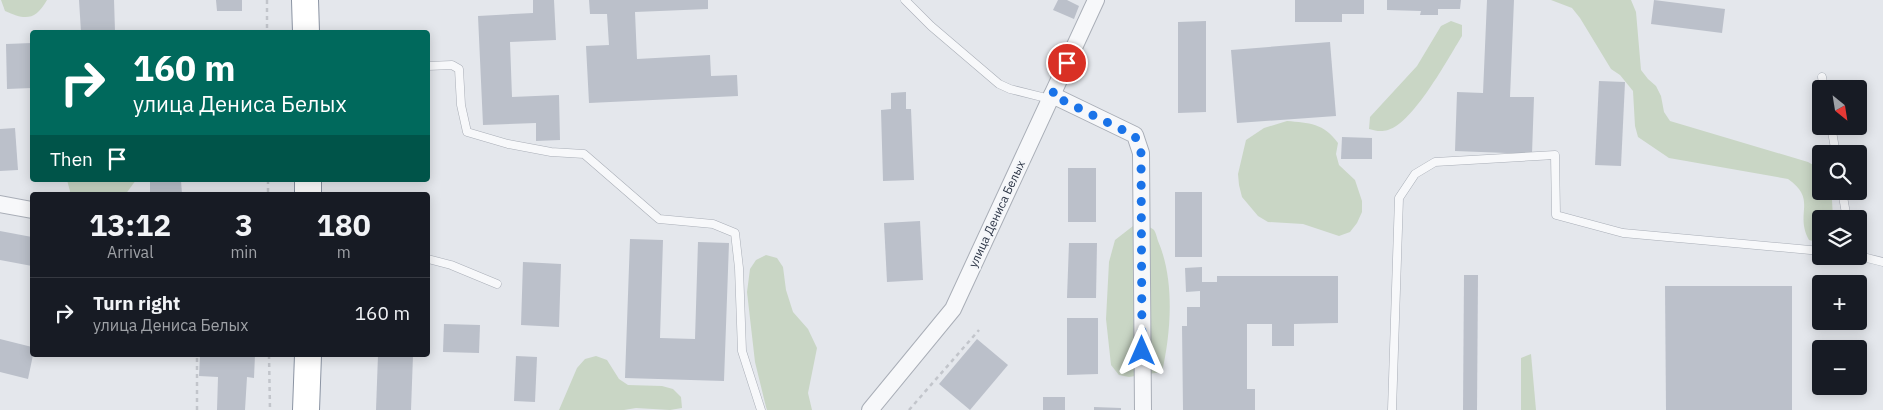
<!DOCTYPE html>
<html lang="en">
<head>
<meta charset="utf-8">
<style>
	body { margin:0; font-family:"IBM Plex Sans",sans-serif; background:#242831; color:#f1f3f6; height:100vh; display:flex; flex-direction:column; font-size:19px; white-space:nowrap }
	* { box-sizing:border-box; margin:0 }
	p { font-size:16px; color:#9ea1a6 }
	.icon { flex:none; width:28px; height:28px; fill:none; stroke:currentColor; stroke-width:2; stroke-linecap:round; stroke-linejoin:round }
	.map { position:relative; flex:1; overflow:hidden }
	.side { position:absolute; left:30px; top:192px; width:400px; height:165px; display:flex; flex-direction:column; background:#171b24; border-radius:5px; box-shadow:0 2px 12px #0003 }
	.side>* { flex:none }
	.hud { position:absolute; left:30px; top:30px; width:400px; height:152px; border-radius:5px; box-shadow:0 2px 12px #0003; background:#00695c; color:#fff; overflow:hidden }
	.needle { width:32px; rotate:150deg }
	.controls { position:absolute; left:1812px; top:80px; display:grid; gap:10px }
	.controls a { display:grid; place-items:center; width:55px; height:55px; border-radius:5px; background:#171b24; box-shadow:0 2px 12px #0003; font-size:25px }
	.pin { position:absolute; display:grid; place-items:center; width:42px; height:42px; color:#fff; margin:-21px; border:2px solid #fff; border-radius:50%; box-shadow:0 1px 5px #0007 }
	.me { position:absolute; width:55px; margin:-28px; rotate:0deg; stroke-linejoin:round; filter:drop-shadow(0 0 4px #0008) }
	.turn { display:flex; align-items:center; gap:18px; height:105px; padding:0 20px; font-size:22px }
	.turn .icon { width:65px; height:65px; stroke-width:2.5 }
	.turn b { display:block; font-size:35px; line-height:42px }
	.then { display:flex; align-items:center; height:48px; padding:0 20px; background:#0003; gap:10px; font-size:19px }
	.eta { display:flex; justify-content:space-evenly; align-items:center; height:85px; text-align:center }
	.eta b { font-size:30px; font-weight:700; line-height:35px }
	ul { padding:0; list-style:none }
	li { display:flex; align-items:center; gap:15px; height:70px; padding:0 20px; border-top:1px solid #363941 }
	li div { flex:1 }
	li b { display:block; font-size:19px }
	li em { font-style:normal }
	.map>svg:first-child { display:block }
</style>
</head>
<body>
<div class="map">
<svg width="1883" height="410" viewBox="0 0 1883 410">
	<rect width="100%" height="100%" fill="#e4e7ec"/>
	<g fill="#c9d6c5">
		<path d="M1,0H47C35,21 25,20 5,11Z"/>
		<path d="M1551,0H1631L1636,12L1641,70L1648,79L1656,86L1661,96L1664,112L1670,121L1808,162C1824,171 1821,174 1821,191H1829L1832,200L1833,219H1821V243L1809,240C1794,213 1818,200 1788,179L1669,158L1638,137L1635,126L1633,91L1620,75L1611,69L1580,18L1572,8Z"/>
		<path d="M1451,21L1462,25V36C1447,60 1414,122 1388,130C1381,132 1376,131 1369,129L1370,117L1417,66L1441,26Z"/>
		<path d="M1287,121C1309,123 1324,123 1338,143L1336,154L1339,165L1355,180L1362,201V212L1357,223L1350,232L1339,236L1303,224L1268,222L1258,216L1242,197L1239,185L1238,174L1246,140L1264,128Z"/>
		<polygon points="67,180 136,180 125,195 71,195"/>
		<path d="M1144,225C1147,226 1152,228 1154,230C1156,233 1157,238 1158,241C1175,280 1171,332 1162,372L1129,377L1119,375L1111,365L1106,319L1109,262L1115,240L1133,226Z"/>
		<polygon points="766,255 777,258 783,267 786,290 793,312 808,329 817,348 808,393 812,410 767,410 766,407 755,362 747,292 750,269 756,260"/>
		<polygon points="1531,354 1536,410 1521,410 1521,358"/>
		<polygon points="596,356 607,360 619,379 628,385 662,386 673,389 681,397 682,408 670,410 636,408 624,410 559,410 577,368 585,359"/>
	</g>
	<g fill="#bbc0ca">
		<polygon points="79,0 114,0 115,32 81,32"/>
		<polygon points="216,0 242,0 242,11 217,11"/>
		<polygon points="533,0 554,0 556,40 510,42 512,97 559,95 560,140 536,141 536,123 483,125 478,16 533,13"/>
		<polygon points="589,0 708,0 708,9 635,12 637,59 710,55 711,76 737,75 738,96 589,103 586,46 609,45 607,14 590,14"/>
		<polygon points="1058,0 1067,0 1079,6 1074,19 1053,10"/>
		<polygon points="1295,0 1364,0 1364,14 1342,14 1342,22 1295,22"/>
		<polygon points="1387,0 1461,0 1460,9 1438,9 1438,15 1420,15 1421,11 1387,10"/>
		<polygon points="1487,0 1514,0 1510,97 1534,97 1532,154 1455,151 1457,92 1483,93"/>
		<polygon points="1654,0 1725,9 1722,33 1651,24"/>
		<polygon points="1206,21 1206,112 1178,113 1178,22"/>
		<polygon points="1330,42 1336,116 1237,123 1231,50"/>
		<polygon points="32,43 32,88 7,89 6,44"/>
		<polygon points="1599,81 1625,82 1621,166 1595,165"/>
		<polygon points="906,92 906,109 911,109 914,180 883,181 881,110 891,109 891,93"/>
		<polygon points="15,128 18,170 0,171 0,129"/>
		<polygon points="1342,137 1372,138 1372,159 1341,159"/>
		<rect x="1068" y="168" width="28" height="54"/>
		<polygon points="150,180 181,180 182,195 150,195"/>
		<rect x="1175" y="192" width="27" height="65"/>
		<polygon points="920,221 923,280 887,282 884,223"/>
		<polygon points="0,231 32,237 32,266 0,260"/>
		<polygon points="630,239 663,240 660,338 695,339 698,242 729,243 724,381 625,378"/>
		<polygon points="1069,243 1097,243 1096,298 1067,298"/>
		<polygon points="523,262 561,264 559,327 521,325"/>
		<polygon points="1202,267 1202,282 1217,282 1217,276 1338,276 1338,323 1294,324 1294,346 1272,346 1272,324 1247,324 1247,389 1255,389 1255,410 1183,410 1182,326 1187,326 1187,307 1200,307 1200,291 1186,292 1185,268"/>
		<polygon points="1464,275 1478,275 1477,410 1463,410"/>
		<polygon points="1665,286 1792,286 1792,410 1666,410"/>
		<polygon points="1067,318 1098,318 1098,374 1067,375"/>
		<polygon points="444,324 480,325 479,353 443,352"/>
		<polygon points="0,339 32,347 33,355 28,379 0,372"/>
		<polygon points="977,339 1008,365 970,410 939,384"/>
		<polygon points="200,355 255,355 254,378 247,377 245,410 217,410 218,377 199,376"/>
		<polygon points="378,355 413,355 411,410 376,410"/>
		<polygon points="516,356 537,357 535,402 514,401"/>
		<rect x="1043" y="397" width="22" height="13"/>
		<polygon points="1094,407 1121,408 1121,410 1094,410"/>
	</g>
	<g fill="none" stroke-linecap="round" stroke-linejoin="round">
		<g stroke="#a9aeb7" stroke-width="9">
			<g id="service">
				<polyline points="905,0 931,26 999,84 1010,89 1050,99"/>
				<polyline points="428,66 452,65 459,69 461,105 467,132 508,144 551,152 584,154 659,219 713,224 735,233 739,268 742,351 761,410"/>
				<polyline points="1822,77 1824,89"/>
				<polyline points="1831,126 1836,154"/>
				<polyline points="1842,191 1847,219"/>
				<polyline points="1859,256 1883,262"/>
				<polyline points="428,259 451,265 497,284"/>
				<polyline points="1392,410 1399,198 1415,174 1435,162 1555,155 1556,215 1623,233 1821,251"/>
			</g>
		</g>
		<g stroke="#a9aeb7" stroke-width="18">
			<g id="minor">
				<polyline points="1052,95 1135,135 1141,153 1143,410"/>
				<polyline points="0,204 32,210"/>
				<polyline points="870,410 953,309 1096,0"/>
			</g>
		</g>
		<g stroke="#8b94a3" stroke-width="28">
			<g id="trunk">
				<polyline points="305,0 306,32"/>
				<polyline points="308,180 308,195"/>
				<polyline points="306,410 308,355"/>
			</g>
		</g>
		<g stroke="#c2c5cb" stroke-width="2.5" stroke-dasharray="4 4" stroke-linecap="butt">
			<polyline points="267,0 267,32"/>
			<polyline points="268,180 268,195"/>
			<polyline points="269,355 270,410"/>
			<polyline points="197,410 197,355"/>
			<polyline points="909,410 979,330"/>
		</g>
		<use href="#service" stroke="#f7f8fa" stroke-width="8"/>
		<use href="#minor" stroke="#f7f8fa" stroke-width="16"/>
		<use href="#trunk" stroke="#fff" stroke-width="26"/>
	</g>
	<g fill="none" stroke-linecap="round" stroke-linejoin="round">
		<polyline stroke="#1a73e8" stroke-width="9" stroke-dasharray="0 16.2" points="1067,63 1052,95 1135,136 1141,153 1142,351"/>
	</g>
	<g text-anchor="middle" stroke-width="4" stroke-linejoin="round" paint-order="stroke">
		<g font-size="12" fill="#2b3445" stroke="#f4f6f9">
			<text transform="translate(997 214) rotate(-65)" y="4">улица Дениса Белых</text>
		</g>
	</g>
</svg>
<div class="controls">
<a><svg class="needle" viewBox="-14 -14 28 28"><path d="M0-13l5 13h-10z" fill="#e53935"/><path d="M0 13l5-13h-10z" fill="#9ea1a6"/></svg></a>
<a><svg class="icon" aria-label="search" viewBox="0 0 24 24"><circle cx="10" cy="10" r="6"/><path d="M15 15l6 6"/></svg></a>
<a><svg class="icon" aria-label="layers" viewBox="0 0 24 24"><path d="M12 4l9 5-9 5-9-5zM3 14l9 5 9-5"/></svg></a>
<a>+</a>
<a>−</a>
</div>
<div class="pin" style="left:1067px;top:63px;background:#d93025"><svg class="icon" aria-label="arrive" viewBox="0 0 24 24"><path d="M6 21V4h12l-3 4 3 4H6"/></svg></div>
<svg class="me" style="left:1142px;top:351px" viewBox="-20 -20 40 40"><path d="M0-17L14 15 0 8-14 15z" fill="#1a73e8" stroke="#fff" stroke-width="4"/></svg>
<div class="hud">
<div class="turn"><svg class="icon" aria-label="right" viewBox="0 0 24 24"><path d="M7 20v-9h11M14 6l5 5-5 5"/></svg><div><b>160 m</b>улица Дениса Белых</div></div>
<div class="then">Then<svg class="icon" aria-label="arrive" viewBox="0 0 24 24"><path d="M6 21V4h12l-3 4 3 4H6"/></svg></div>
</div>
<section class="side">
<div class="eta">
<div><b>13:12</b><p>Arrival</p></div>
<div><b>3</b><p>min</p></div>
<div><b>180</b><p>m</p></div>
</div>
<ul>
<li><svg class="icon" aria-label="right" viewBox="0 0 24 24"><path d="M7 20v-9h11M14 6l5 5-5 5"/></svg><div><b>Turn right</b><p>улица Дениса Белых</p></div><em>160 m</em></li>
</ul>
</section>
</div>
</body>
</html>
